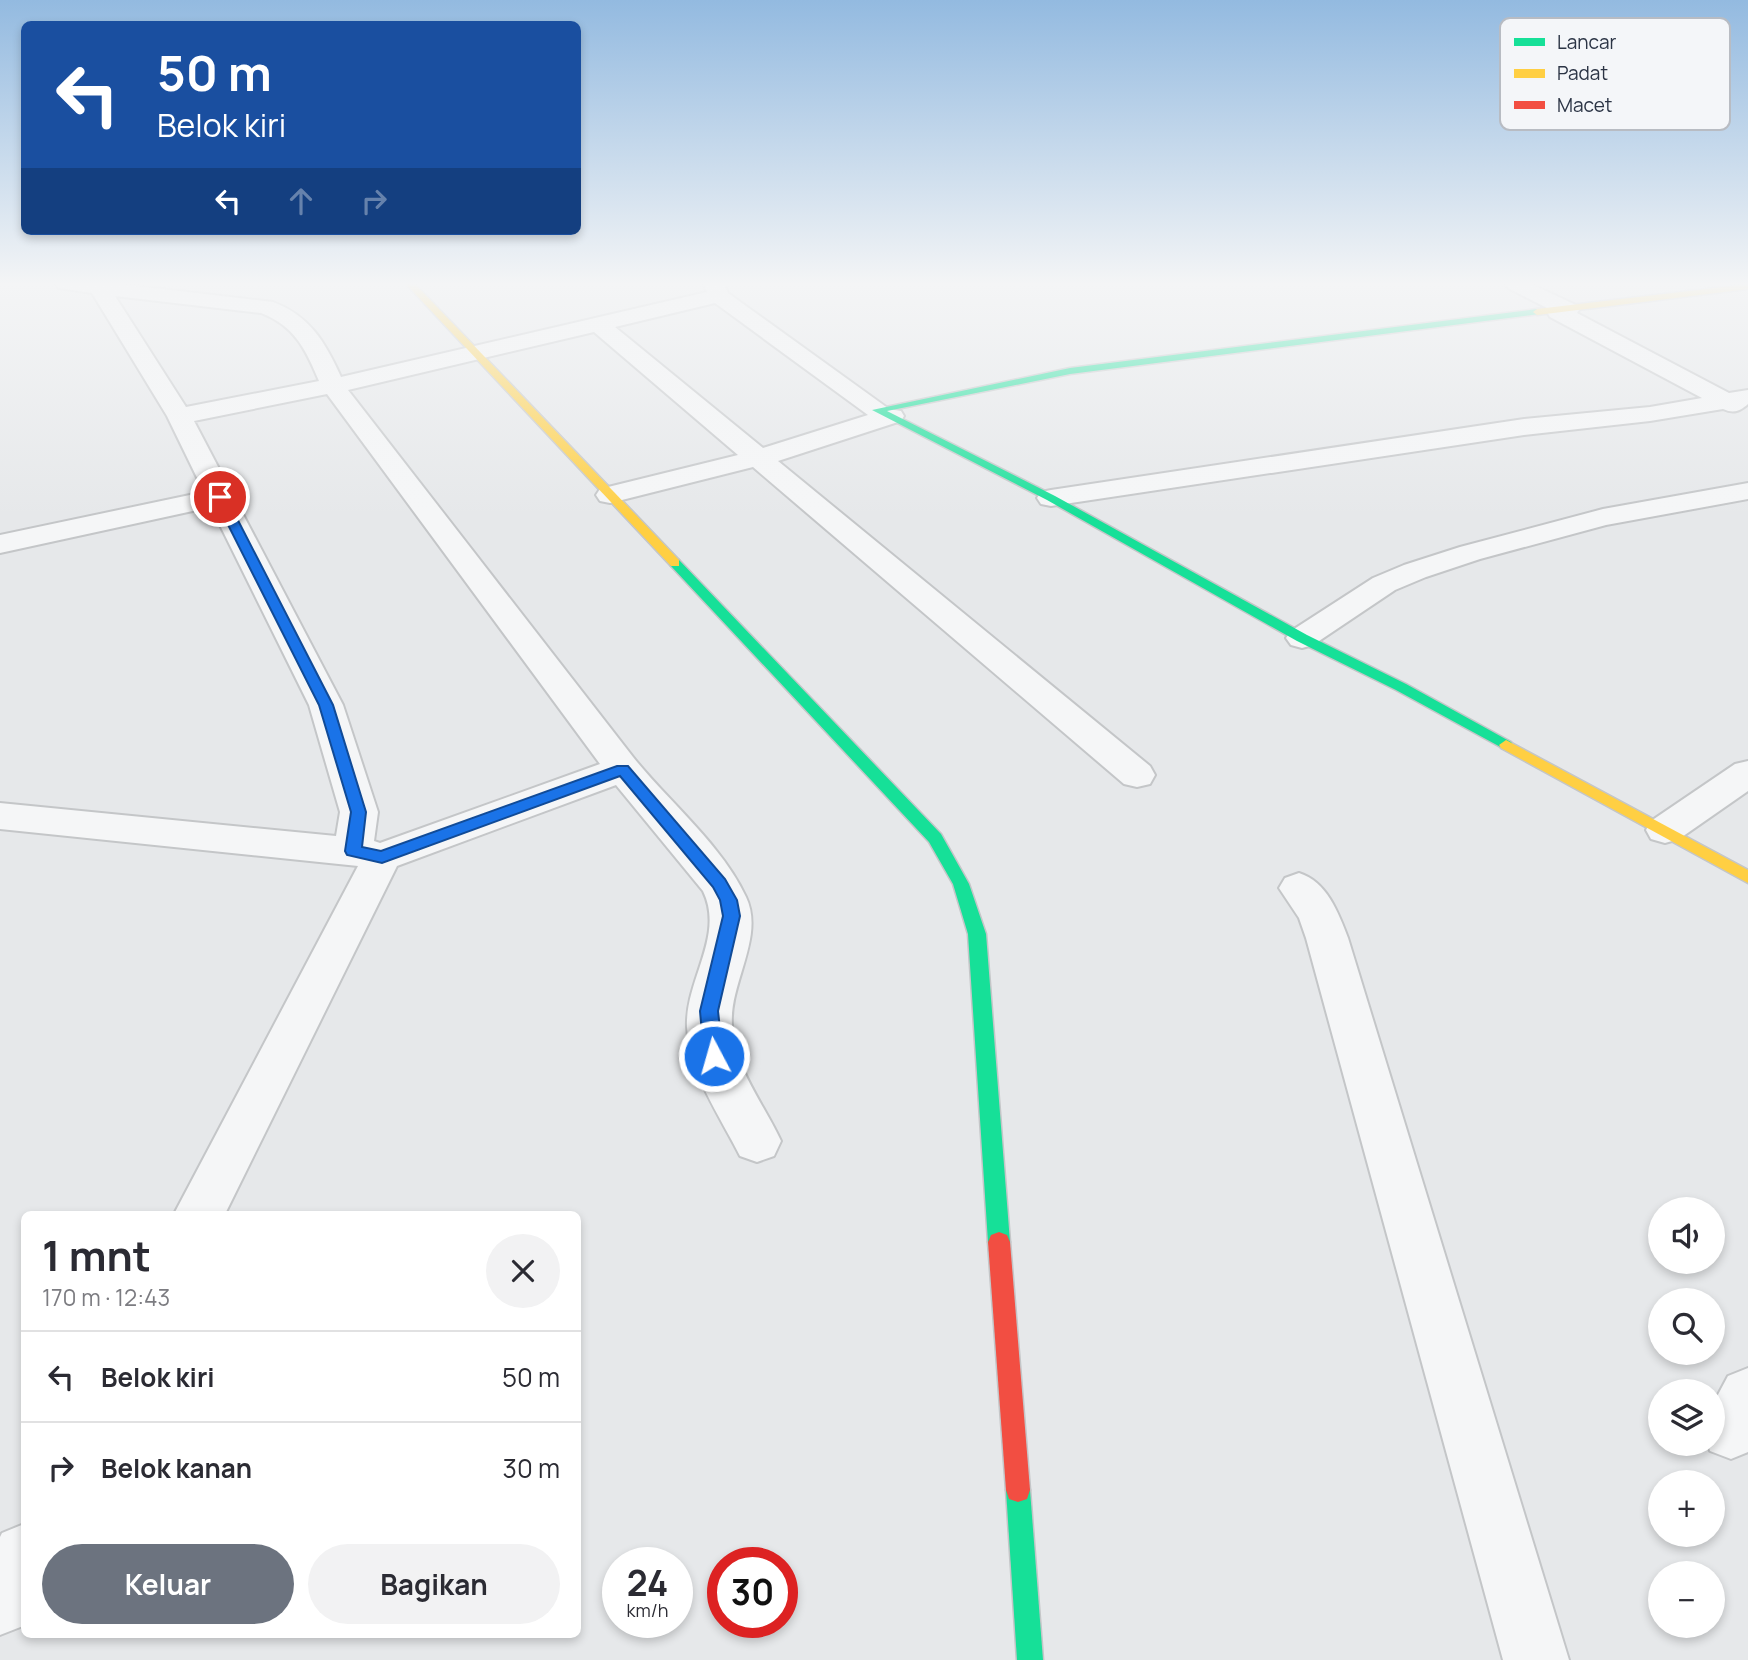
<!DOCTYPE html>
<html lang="id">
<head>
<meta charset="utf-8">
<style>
	body { margin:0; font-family:Manrope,sans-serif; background:#f2f2f3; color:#2b2b33; height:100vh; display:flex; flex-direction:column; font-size:26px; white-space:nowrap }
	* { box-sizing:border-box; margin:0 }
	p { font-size:23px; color:#7c7c81 }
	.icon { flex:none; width:38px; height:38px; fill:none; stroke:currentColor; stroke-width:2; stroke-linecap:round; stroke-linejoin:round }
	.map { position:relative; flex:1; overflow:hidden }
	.drawer { position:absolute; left:21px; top:1211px; width:560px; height:427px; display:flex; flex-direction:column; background:#fff; border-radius:10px; box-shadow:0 4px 10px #0003 }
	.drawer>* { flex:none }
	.guide { position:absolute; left:21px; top:21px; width:560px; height:214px; border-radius:10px; box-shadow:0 4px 10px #0003; background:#1a4fa0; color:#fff; overflow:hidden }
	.fabs { position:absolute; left:1648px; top:1197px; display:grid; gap:14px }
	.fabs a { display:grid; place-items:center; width:77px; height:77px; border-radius:50%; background:#fff; box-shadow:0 4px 10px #0003; font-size:35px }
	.speed { position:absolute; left:602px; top:1547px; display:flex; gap:14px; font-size:35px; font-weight:700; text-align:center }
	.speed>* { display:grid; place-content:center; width:91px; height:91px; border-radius:50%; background:#fff; box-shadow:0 4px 10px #0003; line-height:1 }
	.speed small { font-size:18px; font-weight:400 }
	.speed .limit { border:10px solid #d22; background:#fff; color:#111 }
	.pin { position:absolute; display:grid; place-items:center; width:60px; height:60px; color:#fff; margin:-30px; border:4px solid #fff; border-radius:50%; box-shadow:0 2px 7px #0007 }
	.me { position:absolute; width:77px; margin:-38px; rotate:354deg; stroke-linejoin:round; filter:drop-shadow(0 0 5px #0008) }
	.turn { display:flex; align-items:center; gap:24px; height:147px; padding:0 21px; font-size:32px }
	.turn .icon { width:91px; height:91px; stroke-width:2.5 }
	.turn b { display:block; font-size:49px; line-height:60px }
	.lanes { display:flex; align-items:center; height:66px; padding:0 21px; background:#0003; justify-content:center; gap:35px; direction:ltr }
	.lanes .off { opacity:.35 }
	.round { display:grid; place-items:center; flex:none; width:74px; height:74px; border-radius:37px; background:#f2f2f3 }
	.summary { display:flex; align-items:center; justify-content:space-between; height:119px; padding:0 21px }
	h1 { font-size:42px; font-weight:700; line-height:52px }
	.action { display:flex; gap:14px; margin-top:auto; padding:14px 21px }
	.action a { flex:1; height:80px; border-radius:42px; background:#6c737f; color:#fff; font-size:28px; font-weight:700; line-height:80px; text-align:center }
	.action a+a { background:#f2f2f3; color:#2b2b33 }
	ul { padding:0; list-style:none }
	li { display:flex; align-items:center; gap:21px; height:91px; padding:0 21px; border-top:2px solid #e1e1e2 }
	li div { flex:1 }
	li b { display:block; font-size:26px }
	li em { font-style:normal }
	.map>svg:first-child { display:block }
</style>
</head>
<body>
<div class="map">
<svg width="1748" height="1660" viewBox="0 0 1748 1660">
	<rect width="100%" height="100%" fill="#e6e8ea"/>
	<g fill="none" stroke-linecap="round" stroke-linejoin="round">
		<g stroke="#c4c6c8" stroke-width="4">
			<g id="street">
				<path d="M56,284H119L273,302C310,316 325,342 341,377L707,292L704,284H724L728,293L889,409L901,411L904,416L901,421L778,461L1150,766L1155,775L1150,784L1137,787L1124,784L753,467L610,503L600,501L596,495L600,489L738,455L594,332L348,390C443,512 538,635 633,757C669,802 722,845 746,897C765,937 729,983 732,1025C734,1068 764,1104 781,1141L774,1156L757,1162L740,1156C720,1116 689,1073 687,1027C685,980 725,936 703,891L616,785L397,866L225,1214H174L358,866L0,829V803L336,836L340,812L309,705L211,507L0,553V535L204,492L167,416L92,293L59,288ZM115,296L261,313C295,326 306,350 319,381L186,407ZM715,303L868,415L763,448L615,327ZM327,394L600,764L380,843L374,841L378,812L343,705L194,421Z"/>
				<path d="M1505,284H1531L1576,305L1579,310L1577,313L1729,393L1748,390V404C1740,411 1734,414 1723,409L1650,421L1524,435L1051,506L1041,504L1037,498L1041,492L1051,490L1524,419L1650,407L1702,398L1550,317L1547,312L1549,309L1508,288Z"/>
				<polygon points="1748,483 1748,499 1606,525 1480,559 1426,577 1395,590 1313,645 1302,648 1291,645 1286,638 1291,631 1373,578 1404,565 1460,547 1603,509"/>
				<polygon points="1748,761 1748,791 1679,839 1665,843 1651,839 1646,830 1651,821 1735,764"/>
				<path d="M1299,873C1327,882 1338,912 1348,938L1569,1660H1503L1306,938L1299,918L1279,888L1285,878Z"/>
				<polygon points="1748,1368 1748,1452 1731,1459 1710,1451 1708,1444 1713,1444 1713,1404 1728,1376"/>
				<polygon points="24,1524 24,1621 23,1626 0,1635 0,1537 2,1533"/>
			</g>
		</g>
		<g stroke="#c4c6c8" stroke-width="3">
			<g id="fast">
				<polygon points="1537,309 1540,310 1540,314 1070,374 887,411 1055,496 1307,635 1406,684 1511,742 1513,745 1506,750 1396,690 1297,641 1047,500 872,410 1070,368"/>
				<polygon points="675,559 679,560 941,834 969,884 986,934 1010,1242 1007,1249 999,1252 991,1249 988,1242 968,934 953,884 929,842 671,566 669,563"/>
				<polygon points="1018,1478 1027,1481 1030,1490 1043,1660 1017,1660 1006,1490 1009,1481"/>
			</g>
		</g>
		<g stroke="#c4c6c8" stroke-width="3">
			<g id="slow">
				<polygon points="406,284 415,284 679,560 679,566 671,566"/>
				<polygon points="1748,284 1748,289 1537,315 1533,312 1537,309"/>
				<polygon points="1506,740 1748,870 1748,883 1501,748 1499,745"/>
			</g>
		</g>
		<g stroke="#c4c6c8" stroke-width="3">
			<polygon id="jam" points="999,1232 1007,1235 1010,1242 1030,1490 1027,1499 1018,1502 1009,1499 1006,1490 988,1242 991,1235"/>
		</g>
		<use href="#street" fill="#f5f6f7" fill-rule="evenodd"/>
		<use href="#fast" fill="#16e098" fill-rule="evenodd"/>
		<use href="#slow" fill="#ffcf43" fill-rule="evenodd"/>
		<use href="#jam" fill="#f24e42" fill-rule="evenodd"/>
	</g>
	<linearGradient id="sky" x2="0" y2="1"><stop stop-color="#93bae0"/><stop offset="0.55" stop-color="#f4f5f6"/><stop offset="1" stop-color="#f4f5f6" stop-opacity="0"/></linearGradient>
	<rect width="1748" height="516" fill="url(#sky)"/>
	<polygon fill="#1a73e8" stroke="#114b97" stroke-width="2" points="220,494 226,497 333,705 366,812 362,847 381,851 617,766 628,766 725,879 737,900 740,916 718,1011 723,1056 721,1062 714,1064 707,1062 704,1056 700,1011 723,916 720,900 713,887 620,776 382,863 347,855 345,851 351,812 319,705 214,497"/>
	<rect x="1500" y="18" width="230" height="112" rx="10" fill="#f4f6f9" stroke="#b8bcc3" stroke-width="2"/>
	<rect x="1514" y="38" width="31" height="8" fill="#16e098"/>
	<rect x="1514" y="69" width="31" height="9" fill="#ffcf43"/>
	<rect x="1514" y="101" width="31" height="8" fill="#f24e42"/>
	<g font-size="19" fill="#2b3445">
		<text x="1557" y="49">Lancar</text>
		<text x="1557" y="80">Padat</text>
		<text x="1557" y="112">Macet</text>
	</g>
</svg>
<div class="fabs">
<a><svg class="icon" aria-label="sound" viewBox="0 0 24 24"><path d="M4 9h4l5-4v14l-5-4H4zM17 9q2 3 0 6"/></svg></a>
<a><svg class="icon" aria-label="search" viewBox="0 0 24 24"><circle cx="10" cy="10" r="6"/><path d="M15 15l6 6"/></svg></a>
<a><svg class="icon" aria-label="layers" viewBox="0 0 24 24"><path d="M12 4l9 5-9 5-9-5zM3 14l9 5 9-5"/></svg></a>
<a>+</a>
<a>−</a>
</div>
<div class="speed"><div>24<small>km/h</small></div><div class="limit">30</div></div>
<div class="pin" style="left:220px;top:497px;background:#d93025"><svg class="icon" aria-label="arrive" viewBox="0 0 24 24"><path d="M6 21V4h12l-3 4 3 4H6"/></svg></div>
<svg class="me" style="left:714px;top:1056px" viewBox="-20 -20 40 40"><circle r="17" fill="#1a73e8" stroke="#fff" stroke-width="3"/><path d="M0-11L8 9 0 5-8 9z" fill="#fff"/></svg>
<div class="guide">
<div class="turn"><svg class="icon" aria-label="left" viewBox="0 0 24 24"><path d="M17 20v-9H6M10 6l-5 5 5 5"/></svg><div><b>50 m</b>Belok kiri</div></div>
<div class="lanes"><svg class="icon" aria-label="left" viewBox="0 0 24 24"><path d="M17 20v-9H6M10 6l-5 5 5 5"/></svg><svg class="icon off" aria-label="ahead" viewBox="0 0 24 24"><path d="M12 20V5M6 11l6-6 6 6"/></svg><svg class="icon off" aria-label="right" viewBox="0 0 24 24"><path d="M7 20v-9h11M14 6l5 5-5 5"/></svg></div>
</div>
<section class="drawer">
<div class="summary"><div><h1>1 mnt</h1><p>170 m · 12:43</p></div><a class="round"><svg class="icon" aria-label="close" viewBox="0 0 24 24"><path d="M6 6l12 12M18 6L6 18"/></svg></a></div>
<ul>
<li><svg class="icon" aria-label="left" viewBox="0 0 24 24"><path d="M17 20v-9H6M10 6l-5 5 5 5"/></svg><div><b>Belok kiri</b></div><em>50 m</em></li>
<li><svg class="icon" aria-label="right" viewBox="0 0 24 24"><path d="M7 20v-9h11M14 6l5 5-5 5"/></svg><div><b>Belok kanan</b></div><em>30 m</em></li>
</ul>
<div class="action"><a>Keluar</a><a>Bagikan</a></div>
</section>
</div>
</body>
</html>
